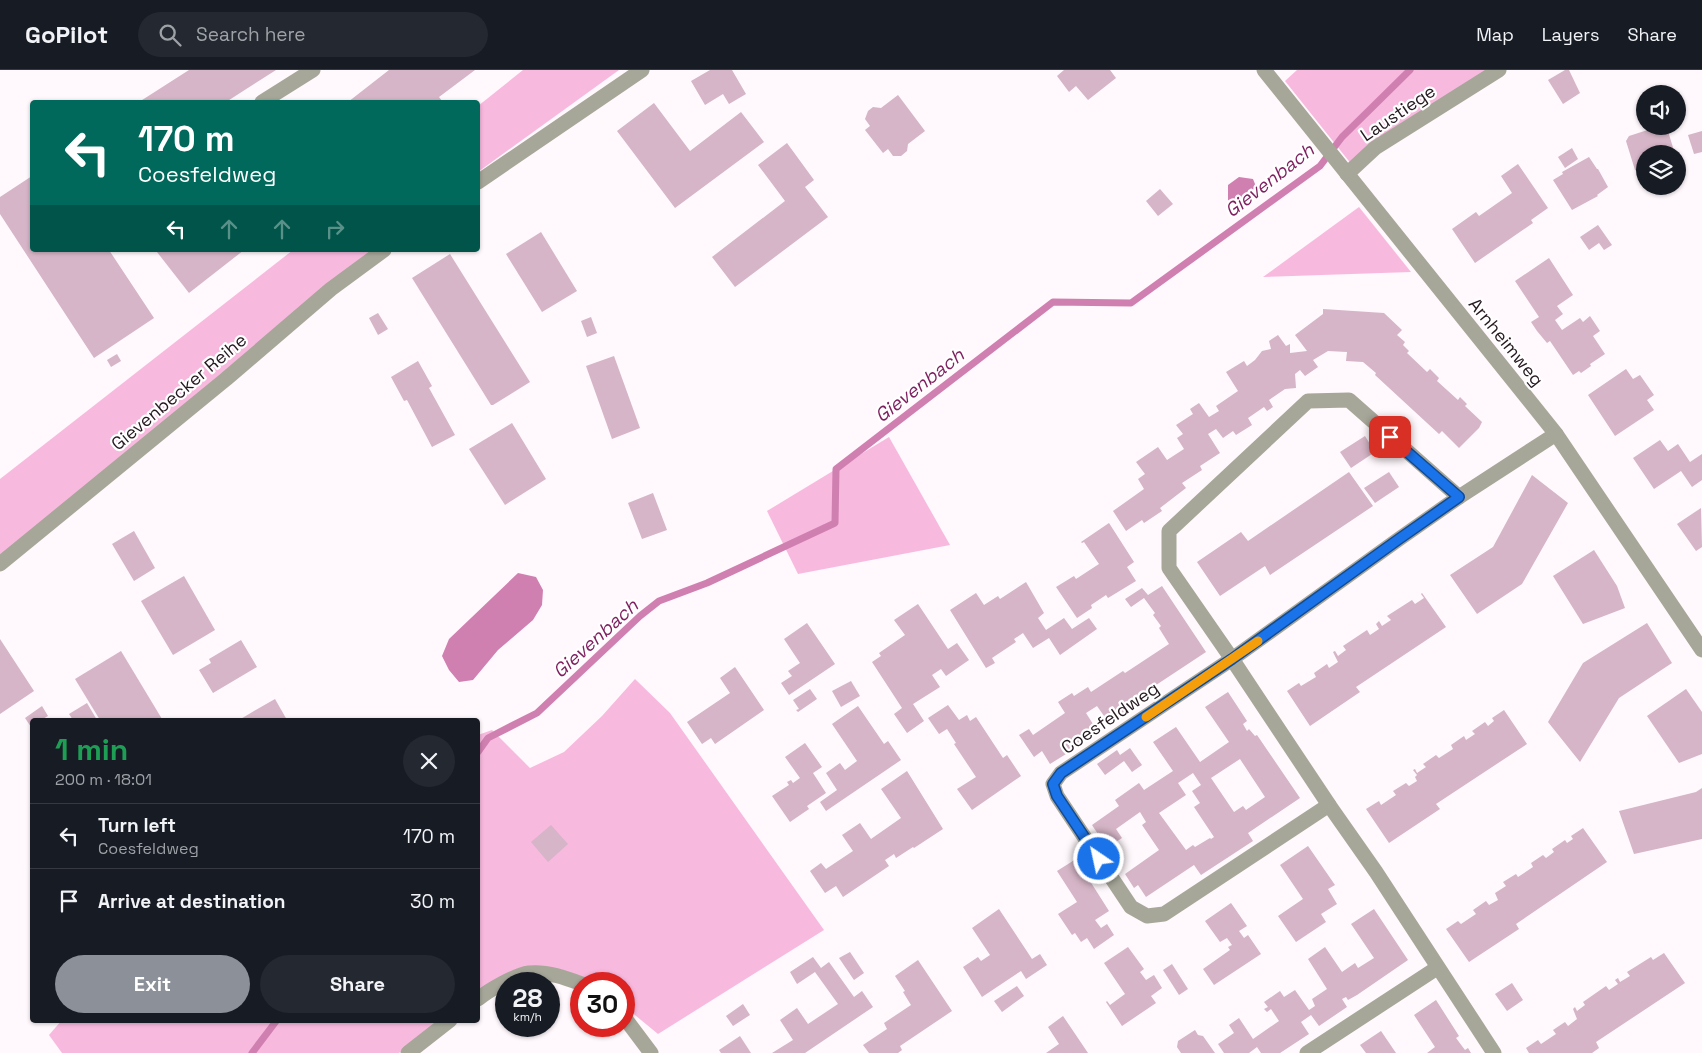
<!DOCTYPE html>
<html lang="en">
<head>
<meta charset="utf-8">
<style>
	body { margin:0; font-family:"Space Grotesk",sans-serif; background:#242831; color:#f1f3f6; height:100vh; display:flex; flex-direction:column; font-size:19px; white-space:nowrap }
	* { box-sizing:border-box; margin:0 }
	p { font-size:16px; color:#9ea1a6 }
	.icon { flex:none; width:28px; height:28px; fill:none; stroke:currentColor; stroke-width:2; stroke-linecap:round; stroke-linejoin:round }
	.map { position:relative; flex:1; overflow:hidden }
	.details { position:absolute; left:30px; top:648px; width:450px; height:305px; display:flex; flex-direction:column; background:#171b24; border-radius:5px; box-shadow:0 1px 4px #0004 }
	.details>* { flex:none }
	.banner { position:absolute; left:30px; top:30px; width:450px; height:152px; border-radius:5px; box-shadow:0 1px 4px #0004; background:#00695c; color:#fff; overflow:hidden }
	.tools { position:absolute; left:1636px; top:15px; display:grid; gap:10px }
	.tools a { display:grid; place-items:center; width:50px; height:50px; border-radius:50%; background:#171b24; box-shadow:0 1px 4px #0004; font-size:25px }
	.speed { position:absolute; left:495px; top:902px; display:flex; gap:10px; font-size:25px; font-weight:700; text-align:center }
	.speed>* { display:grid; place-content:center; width:65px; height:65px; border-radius:50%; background:#171b24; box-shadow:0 1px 4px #0004; line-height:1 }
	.speed small { font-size:12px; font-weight:400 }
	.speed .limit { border:8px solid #d22; background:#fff; color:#111 }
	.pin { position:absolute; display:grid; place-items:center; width:42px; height:42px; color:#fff; margin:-21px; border-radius:10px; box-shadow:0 2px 8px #0006 }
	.me { position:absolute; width:55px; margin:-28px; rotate:326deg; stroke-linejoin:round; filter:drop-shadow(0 0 4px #0008) }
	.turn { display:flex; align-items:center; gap:18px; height:105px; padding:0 25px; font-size:22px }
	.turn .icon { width:65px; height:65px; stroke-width:2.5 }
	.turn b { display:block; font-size:35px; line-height:42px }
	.lanes { display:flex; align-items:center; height:48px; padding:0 25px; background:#0003; justify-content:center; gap:25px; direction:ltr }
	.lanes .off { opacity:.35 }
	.round { display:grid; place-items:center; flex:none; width:52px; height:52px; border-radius:26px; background:#242831 }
	.head { display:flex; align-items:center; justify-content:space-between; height:85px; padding:0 25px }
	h1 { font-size:30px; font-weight:800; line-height:38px; color:#1e9e55 }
	.action { display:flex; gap:10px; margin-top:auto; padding:10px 25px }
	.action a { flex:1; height:58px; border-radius:30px; background:#8c9099; color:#fff; font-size:20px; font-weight:800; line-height:58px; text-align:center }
	.action a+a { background:#242831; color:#f1f3f6 }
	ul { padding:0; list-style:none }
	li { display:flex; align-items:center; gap:15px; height:65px; padding:0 25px; border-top:1px solid #363941 }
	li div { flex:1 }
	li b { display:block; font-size:19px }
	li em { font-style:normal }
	header { display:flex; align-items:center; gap:30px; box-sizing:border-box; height:70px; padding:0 25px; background:#171b24; border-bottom:1px solid #363941 }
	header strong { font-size:24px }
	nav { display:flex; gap:28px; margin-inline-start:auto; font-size:18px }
	.search { width:350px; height:45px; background:#242831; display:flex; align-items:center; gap:12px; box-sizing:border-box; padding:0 18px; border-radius:28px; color:#9ea1a6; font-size:19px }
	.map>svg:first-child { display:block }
</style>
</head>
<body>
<header>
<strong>GoPilot</strong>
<div class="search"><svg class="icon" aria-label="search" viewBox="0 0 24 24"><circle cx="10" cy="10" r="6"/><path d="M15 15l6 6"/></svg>Search here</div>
<nav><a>Map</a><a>Layers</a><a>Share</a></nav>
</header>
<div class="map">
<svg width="1702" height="983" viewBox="0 0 1702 983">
	<rect width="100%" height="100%" fill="#fff8fc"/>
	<g fill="#f8b9de">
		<polygon points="523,0 619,0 478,102 478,36"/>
		<polygon points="1297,0 1493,0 1356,100 1285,11"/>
		<polygon points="1359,137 1411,202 1263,207"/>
		<polygon points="293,180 382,180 0,492 0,409"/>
		<polygon points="889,367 950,475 798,504 767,441"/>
		<polygon points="635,609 670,643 824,860 658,964 624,936 624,914 598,914 593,910 559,899 528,897 489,913 478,921 478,665 492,660 530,698 564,682 602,646"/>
		<polygon points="62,950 440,950 399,983 62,983 49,965"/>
	</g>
	<g fill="#d07fb1">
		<path d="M1239,107L1253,109L1255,114C1252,127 1246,133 1233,133L1228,130V115Z"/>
		<polygon points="518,503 536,507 543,520 542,535 533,550 498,580 473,610 459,612 449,600 442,586 449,569"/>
	</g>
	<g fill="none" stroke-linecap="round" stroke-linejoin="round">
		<g stroke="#d07fb1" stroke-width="7">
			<polyline points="478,682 488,668 537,643 640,546 659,531 707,513 835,453 836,399 1053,232 1131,233 1320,96 1342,67 1410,0"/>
			<polyline points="252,983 277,950"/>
		</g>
	</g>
	<g fill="#d5b5c7" fill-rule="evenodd">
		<polygon points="189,0 276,0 226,32 139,32"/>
		<polygon points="389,0 475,0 439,27 442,31 439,32 348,32"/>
		<polygon points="710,0 732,0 746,24 729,34 723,24 705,35 691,11"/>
		<polygon points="1064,0 1110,0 1116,8 1088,30 1076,16 1069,22 1057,6"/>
		<polygon points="1565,0 1569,0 1580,23 1563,34 1548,10"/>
		<polygon points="898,25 925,61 908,74 907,81 901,86 893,86 888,79 883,83 865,60 870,56 865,49 868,41 873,37 881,38"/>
		<polygon points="654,33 690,81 741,42 764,72 675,138 617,61"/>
		<polygon points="1660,56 1667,58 1675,84 1645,84 1645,101 1640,102 1635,100 1626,71 1629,66"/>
		<polygon points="1702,61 1702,82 1694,84 1688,65"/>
		<polygon points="787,73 814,110 805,117 828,147 735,217 712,187 785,131 758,95"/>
		<polygon points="1572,78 1578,89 1565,98 1558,87"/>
		<polygon points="1589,87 1597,99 1598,99 1608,117 1597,125 1598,126 1572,140 1553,110 1563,104 1562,102"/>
		<polygon points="1518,94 1548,138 1531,150 1533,153 1475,193 1452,159 1476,142 1479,146 1512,123 1501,106"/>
		<polygon points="32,106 32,180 109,180 154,248 94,288 0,144 0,127"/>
		<polygon points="1160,119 1173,134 1158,146 1146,131"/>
		<polygon points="1598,155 1612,175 1604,180 1599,173 1589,180 1580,167"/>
		<polygon points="541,162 577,221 542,242 506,184"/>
		<polygon points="160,180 244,180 189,223 157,182"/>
		<polygon points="450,184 530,312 493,335 491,335 412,208"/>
		<polygon points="1549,188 1573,225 1557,236 1563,244 1555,250 1562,260 1580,248 1583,252 1590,246 1600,261 1593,266 1605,284 1590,294 1591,296 1581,303 1579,301 1573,305 1550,271 1547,273 1537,261 1531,252 1539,247 1515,211"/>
		<polygon points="1323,239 1384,243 1402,260 1397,265 1405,272 1403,275 1409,281 1407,283 1427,302 1430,299 1439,308 1437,311 1458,330 1460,327 1467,334 1465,336 1482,352 1479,358 1459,378 1442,361 1439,364 1375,305 1376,303 1363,292 1346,291 1347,282 1328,281 1313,290 1318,297 1305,306 1300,300 1295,304 1296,318 1285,319 1269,330 1273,337 1267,341 1264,337 1248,348 1252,355 1236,365 1233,361 1223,368 1216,359 1208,364 1220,383 1200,396 1202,400 1182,413 1186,418 1160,438 1162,441 1144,453 1142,450 1126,461 1113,441 1144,419 1138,409 1145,404 1136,392 1158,377 1167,390 1184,379 1177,368 1183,364 1176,355 1193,344 1190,339 1199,333 1209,347 1219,341 1216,336 1238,321 1226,302 1244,291 1247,296 1255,290 1262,281 1271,279 1269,271 1278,265 1286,276 1290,274 1290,283 1307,281 1295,265 1323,244"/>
		<polygon points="378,243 388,259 378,265 369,248"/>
		<polygon points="591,247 597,263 587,267 581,251"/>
		<polygon points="117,284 121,291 111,297 107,290"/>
		<polygon points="614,286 640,358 612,369 586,296"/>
		<polygon points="418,291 432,316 429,318 455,365 432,377 407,330 404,331 391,307"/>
		<polygon points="1626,299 1633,309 1640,305 1654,325 1647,330 1654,340 1615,366 1588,325"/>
		<polygon points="512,353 546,409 505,435 469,379"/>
		<polygon points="1365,366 1375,382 1351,398 1340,382"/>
		<polygon points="1660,370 1668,381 1678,374 1690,392 1702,384 1702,410 1692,417 1681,401 1654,419 1633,388"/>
		<polygon points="1349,402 1373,436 1270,505 1265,496 1220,526 1197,492 1241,462 1248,471"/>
		<polygon points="1389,402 1399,417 1375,433 1364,418"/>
		<polygon points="1532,405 1568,433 1522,514 1477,544 1450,505 1493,477"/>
		<polygon points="653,423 667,460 642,469 628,433"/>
		<polygon points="1701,438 1702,477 1696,481 1677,454"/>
		<polygon points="1109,453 1134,492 1127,497 1136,511 1108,528 1106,525 1091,535 1092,538 1077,548 1056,517 1074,506 1076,509 1099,494 1084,472 1082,473 1081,472"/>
		<polygon points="134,461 155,498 134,511 112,474"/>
		<polygon points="1594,480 1617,516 1625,538 1583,554 1553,506"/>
		<polygon points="184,506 215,560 173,585 141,531"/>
		<polygon points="1026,512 1044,543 1038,548 1046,560 1064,548 1072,559 1089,548 1097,559 1060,585 1049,568 1033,578 1023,563 1014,569 1016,572 992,588 995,593 986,598 950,540 976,523 984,535 998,526 1000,529"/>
		<polygon points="1162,516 1206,582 1150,619 1153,623 1109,653 1097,636 1086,643 1098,662 1081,674 1080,672 1073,677 1074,679 1050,694 1042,681 1034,687 1019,665 1029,659 1033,665 1065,643 1058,632 1072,623 1074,626 1088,617 1091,622 1123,601 1125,603 1169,574 1159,558 1161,556 1153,545 1155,543 1144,528 1131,537 1125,529 1142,518 1148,525"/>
		<polygon points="1422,523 1446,557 1356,617 1360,622 1310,656 1287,621 1299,613 1301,616 1316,607 1314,603 1327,594 1329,598 1338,592 1333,582 1335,581 1338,586 1346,580 1343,576 1367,560 1370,565 1379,559 1376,554 1379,551 1382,556 1391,550 1387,546 1412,530 1415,534 1424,528 1421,524"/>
		<polygon points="918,534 948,579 957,573 969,590 946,606 941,599 932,605 940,617 913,634 924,651 907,663 894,644 902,638 872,592 881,586 879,583 905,565 894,550"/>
		<polygon points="807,553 835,594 789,625 781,613 792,606 788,601 800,593 784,569"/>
		<polygon points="1647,553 1672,593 1619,628 1580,692 1548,652 1583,593"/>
		<polygon points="0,569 34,621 0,644"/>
		<polygon points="241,570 257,597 213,623 199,600 211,593 209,589"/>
		<polygon points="121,581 162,649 161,650 100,650 75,609"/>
		<polygon points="735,597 764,640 715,674 711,668 702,674 687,652 730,623 720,608"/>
		<polygon points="851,611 860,626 841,637 832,621"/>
		<polygon points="810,619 817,629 798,642 796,640 799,639 793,630"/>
		<polygon points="1686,619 1702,642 1702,684 1679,693 1647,646"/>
		<path d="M1228,622L1247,651L1243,654L1247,661L1249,659L1255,666L1257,665L1300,728L1248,763L1253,771L1201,805L1194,795L1146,827L1138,815L1134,818L1125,804L1159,780L1142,755L1146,752L1140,742L1116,759L1122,768L1107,778L1092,755L1119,736L1115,730L1139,713L1144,720L1173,701L1153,672L1176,657L1200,692L1229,672L1205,637ZM1240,689L1265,727L1246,740L1243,736L1234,742L1211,708ZM1193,703L1201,715L1192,721L1200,733L1194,737L1214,767L1211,769L1210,768L1195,777L1193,775L1186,780L1159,743L1186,725L1178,713Z"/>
		<polygon points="275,629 287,650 239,650 254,641"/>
		<polygon points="87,633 97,650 73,650 69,644"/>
		<polygon points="948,635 959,650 967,645 970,651 976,647 1003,688 1007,685 1021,706 972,740 957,719 976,707 954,674 956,673 947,659 939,664 928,648"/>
		<polygon points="42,636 48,646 41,650 32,650 31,657 25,648"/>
		<polygon points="858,636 884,674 888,671 901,690 826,741 820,732 837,720 826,703 840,693 845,700 857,691 832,654"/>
		<polygon points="1504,640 1527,674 1436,734 1440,739 1389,773 1366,739 1379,731 1381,735 1396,725 1393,721 1406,713 1409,716 1417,711 1415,707 1417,705 1413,700 1415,699 1417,703 1426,697 1423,694 1436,685 1439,688 1453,679 1451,675 1464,666 1466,670 1475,664 1472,661 1485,652 1488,656 1494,651 1492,648"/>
		<polygon points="805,673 822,697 813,703 826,723 807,736 809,739 790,752 772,726 789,715 787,712 791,710 793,713 800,708 785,687"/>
		<polygon points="1130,678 1142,695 1132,702 1124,691 1105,705 1097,694 1117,680 1120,685"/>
		<polygon points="907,701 943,759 914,778 913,777 896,788 894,784 885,790 889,796 843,827 836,816 825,823 810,801 821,793 826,799 853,781 842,765 860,753 871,769 901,748 881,719"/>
		<polygon points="1702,718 1702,769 1634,784 1619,741 1696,722"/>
		<polygon points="551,755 568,774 548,792 531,772"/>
		<polygon points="1583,758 1607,792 1516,854 1519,859 1469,892 1446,859 1458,851 1461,854 1476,844 1473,840 1486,831 1489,835 1498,830 1495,823 1506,816 1503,812 1516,804 1518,807 1533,797 1531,793 1543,785 1546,788 1554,782 1552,779 1565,770 1567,773 1573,769 1571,766"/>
		<polygon points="1308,776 1335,815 1328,819 1337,834 1321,844 1326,852 1296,872 1278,846 1303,829 1280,795"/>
		<polygon points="1076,789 1109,841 1095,850 1101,858 1107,854 1114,865 1094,879 1087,868 1081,872 1075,863 1072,865 1058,844 1077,832 1057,801"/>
		<polygon points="1231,833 1247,856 1239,861 1244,868 1248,865 1261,884 1214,915 1203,899 1230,880 1228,877 1232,875 1227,868 1220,872 1205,851"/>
		<polygon points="999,839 1032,889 1040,884 1047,895 1026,909 1021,901 982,927 963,897 978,887 981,891 990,885 972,858"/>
		<polygon points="1374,839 1408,890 1357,925 1348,930 1346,927 1342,929 1347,937 1319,956 1311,945 1301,952 1309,964 1280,983 1261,983 1257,977 1249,983 1224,983 1218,974 1234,963 1229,955 1239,948 1253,969 1279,951 1271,939 1267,942 1264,939 1268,937 1264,932 1280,921 1284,927 1295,920 1309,940 1315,936 1312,929 1327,919 1308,889 1325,877 1342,902 1355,893 1358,898 1374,888 1351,854"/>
		<polygon points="1128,877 1144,899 1140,902 1146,910 1154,905 1162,918 1151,926 1156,933 1122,956 1106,932 1107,931 1110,935 1125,924 1104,893"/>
		<polygon points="850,882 864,903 854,910 839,888"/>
		<polygon points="1664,883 1685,913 1596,972 1599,978 1592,983 1529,983 1526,978 1538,970 1541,974 1556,964 1553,960 1565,952 1568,956 1577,949 1573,939 1575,937 1577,941 1585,935 1583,932 1606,916 1609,920 1618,914 1615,910 1618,908 1620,912 1630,906 1627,902 1651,887 1653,890"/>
		<polygon points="813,887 821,898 829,892 854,927 862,921 873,937 805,983 772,983 793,970 780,950 797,938 808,954 838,934 815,902 797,914 790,902"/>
		<polygon points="918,890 952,941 900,976 902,980 898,983 869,983 863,975 887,959 884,953 911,935 903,922 905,921 895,906"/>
		<polygon points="1172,894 1188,919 1179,925 1163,900"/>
		<polygon points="1512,913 1523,930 1507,941 1495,924"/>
		<polygon points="1017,916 1024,926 1002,942 994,931"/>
		<polygon points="1436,930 1459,966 1456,968 1465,980 1468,978 1471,983 1427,983 1435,977 1414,945"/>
		<polygon points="743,934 750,945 733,956 726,946"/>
		<polygon points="1063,946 1088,983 1046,983 1059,974 1048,957"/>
		<polygon points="1195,960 1198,965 1203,966 1215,983 1181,983 1177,977 1178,971"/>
		<polygon points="1381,961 1396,983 1366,983 1360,975"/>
		<polygon points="740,966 751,983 721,983 719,980"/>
	</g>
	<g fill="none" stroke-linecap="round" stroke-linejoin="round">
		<g stroke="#a6a799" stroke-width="15">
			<polyline points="1264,0 1556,364 1702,580"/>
			<polyline points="262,32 313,0"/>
			<polyline points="1347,104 1375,78 1499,0"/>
			<polyline points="478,112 642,0"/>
			<polyline points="0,494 226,309 331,219 384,180"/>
			<polyline points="1329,735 1164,844 1147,846 1131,837 1057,726 1053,714 1061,703 1232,589 1399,469 1459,427"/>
			<path d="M478,929C489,920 515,905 529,903C547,901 566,908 582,914"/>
			<polyline points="624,947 651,983"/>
			<polyline points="408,983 450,950"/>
			<polyline points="1307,983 1437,898"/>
			<polyline points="1494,983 1376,802 1329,735 1232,589 1169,498 1169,461 1308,331 1349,330 1459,427 1556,364"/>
		</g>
	</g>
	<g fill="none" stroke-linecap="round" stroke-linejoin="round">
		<g stroke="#114b97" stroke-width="12">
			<polyline id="route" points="1099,789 1057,726 1053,714 1061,703 1232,589 1399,469 1459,427 1390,367"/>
		</g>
		<use href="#route" stroke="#1a73e8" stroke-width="9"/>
		<polyline stroke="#f59e0b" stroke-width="9" points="1146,647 1258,571"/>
	</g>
	<g text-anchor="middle" stroke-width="4.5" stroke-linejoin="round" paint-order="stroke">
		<g font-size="18" fill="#251920" stroke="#fff">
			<text transform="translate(1398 43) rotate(-34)" y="6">Laustiege</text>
			<text transform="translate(1506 272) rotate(51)" y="6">Arnheimweg</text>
			<text transform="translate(179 322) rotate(-40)" y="6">Gievenbecker Reihe</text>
			<text transform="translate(1110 648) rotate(-34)" y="6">Coesfeldweg</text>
		</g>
		<g font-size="19" font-style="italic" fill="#7e1f60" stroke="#fff">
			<text transform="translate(1269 110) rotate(-38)" y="7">Gievenbach</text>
			<text transform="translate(919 315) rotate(-38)" y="7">Gievenbach</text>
			<text transform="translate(595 568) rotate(-42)" y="7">Gievenbach</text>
		</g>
	</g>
</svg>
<div class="tools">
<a><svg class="icon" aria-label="sound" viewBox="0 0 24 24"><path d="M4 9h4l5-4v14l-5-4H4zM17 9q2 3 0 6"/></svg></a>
<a><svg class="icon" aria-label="layers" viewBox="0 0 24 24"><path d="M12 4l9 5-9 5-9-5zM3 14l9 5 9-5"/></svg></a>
</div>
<div class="speed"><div>28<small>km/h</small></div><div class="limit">30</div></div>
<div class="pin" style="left:1390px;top:367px;background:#d93025"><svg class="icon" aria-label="arrive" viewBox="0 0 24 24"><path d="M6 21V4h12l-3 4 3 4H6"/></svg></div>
<svg class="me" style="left:1099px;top:789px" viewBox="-20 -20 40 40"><circle r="17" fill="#1a73e8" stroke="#fff" stroke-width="3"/><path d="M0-11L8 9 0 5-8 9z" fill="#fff"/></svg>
<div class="banner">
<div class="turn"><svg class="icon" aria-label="left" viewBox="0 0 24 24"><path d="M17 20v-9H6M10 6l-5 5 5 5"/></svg><div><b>170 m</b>Coesfeldweg</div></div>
<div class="lanes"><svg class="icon" aria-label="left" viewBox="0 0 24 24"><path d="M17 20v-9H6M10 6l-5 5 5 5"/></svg><svg class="icon off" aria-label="ahead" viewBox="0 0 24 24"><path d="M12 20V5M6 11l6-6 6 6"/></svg><svg class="icon off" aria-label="ahead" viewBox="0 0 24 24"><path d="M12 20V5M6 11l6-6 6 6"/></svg><svg class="icon off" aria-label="right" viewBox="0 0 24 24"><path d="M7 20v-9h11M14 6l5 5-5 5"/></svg></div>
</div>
<section class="details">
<div class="head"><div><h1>1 min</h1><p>200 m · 18:01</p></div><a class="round"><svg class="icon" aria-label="close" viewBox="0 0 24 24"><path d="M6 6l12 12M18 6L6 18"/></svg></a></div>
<ul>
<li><svg class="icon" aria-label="left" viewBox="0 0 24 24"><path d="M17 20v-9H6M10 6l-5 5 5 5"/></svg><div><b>Turn left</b><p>Coesfeldweg</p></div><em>170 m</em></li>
<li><svg class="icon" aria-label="arrive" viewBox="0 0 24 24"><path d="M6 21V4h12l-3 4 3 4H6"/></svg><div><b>Arrive at destination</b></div><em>30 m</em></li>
</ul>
<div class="action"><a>Exit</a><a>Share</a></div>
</section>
</div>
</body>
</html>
